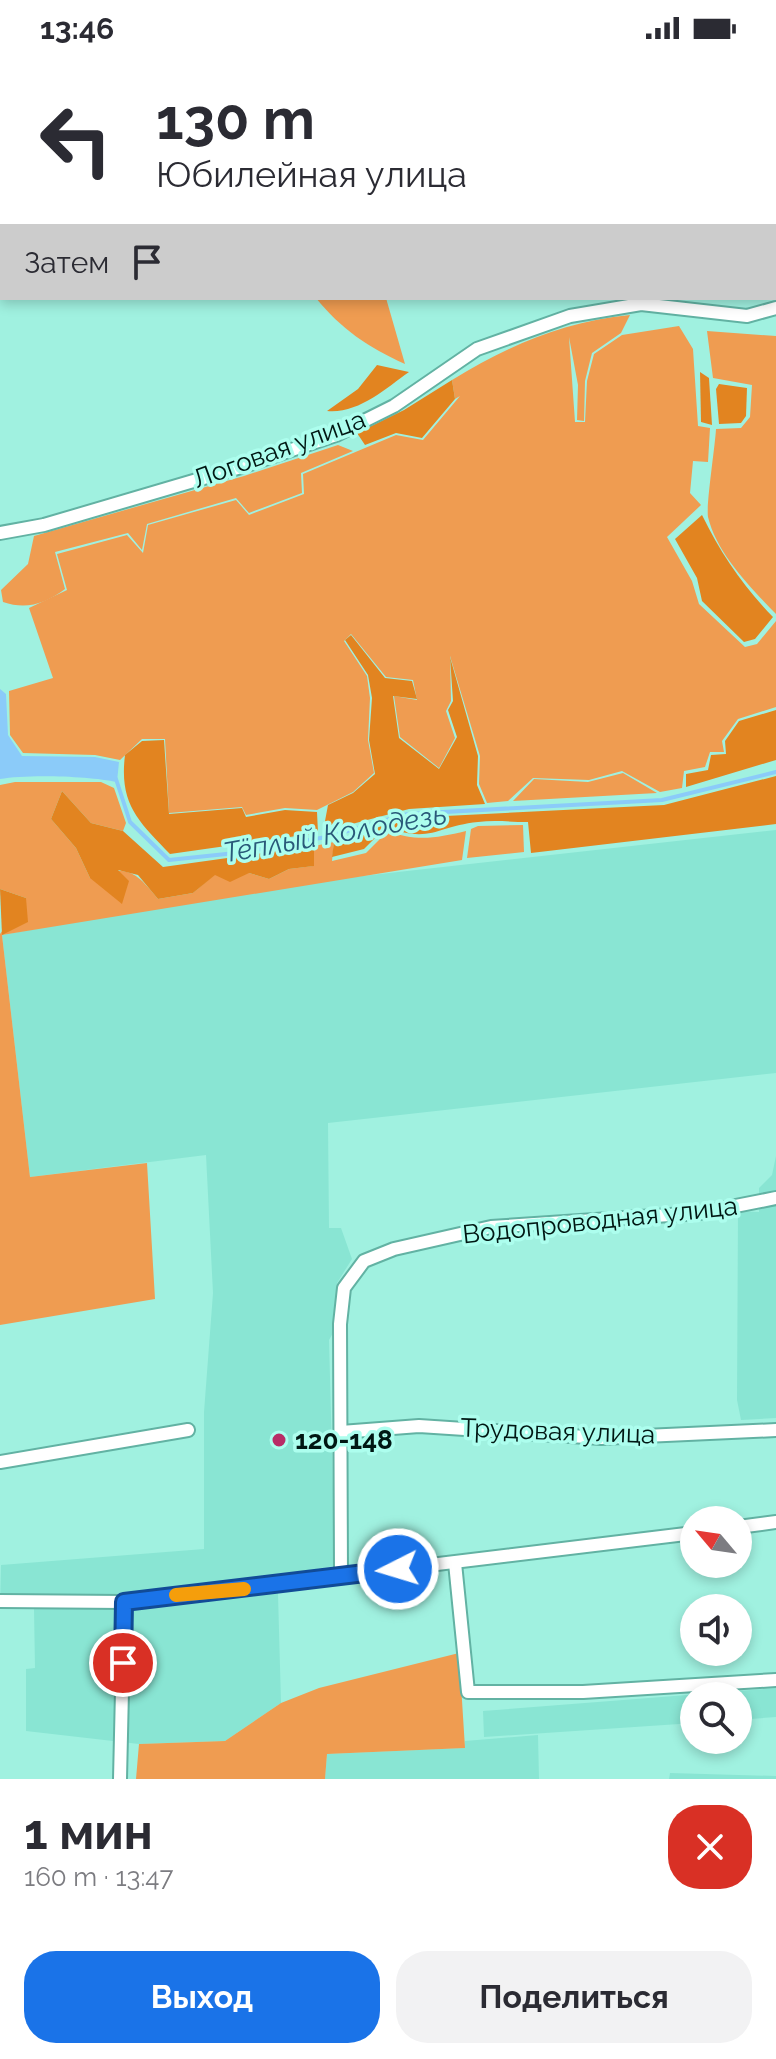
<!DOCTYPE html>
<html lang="ru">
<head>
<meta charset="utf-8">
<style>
	body { margin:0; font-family:Raleway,sans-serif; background:#f2f2f3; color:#2b2b33; height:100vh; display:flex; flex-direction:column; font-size:30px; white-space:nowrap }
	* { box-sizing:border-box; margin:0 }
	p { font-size:26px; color:#7c7c81 }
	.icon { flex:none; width:44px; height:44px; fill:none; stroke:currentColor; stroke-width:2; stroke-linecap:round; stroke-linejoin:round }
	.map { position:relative; height:1723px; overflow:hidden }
	.sheet { display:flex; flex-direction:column; background:#fff; flex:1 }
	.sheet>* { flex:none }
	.banner { position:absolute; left:0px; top:0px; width:776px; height:244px; box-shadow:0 4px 12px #0003; background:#fff; color:#2b2b33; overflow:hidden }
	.needle { width:52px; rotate:299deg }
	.fabs { position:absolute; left:680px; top:1450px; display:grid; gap:16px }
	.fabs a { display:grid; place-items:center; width:72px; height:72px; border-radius:50%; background:#fff; box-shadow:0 4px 12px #0003; font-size:40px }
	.pin { position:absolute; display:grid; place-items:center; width:68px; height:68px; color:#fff; margin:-34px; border:4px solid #fff; border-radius:50%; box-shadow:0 2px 8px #0007 }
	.me { position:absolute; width:88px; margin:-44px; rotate:265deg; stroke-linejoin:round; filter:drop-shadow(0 0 6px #0008) }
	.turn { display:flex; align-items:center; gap:28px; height:168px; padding:0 24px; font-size:36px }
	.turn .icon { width:104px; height:104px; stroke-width:2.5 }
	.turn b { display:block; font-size:56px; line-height:68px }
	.then { display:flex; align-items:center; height:76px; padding:0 24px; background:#0003; gap:16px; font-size:30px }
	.round { display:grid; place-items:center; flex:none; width:84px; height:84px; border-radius:32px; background:#f2f2f3 }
	.head { display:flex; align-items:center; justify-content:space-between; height:136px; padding:0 24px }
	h1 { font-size:48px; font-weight:700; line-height:60px }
	.cta { display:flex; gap:16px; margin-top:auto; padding:16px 24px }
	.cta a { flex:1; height:92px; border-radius:32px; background:#1a73e8; color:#fff; font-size:32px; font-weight:700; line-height:92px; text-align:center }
	.cta a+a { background:#f2f2f3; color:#2b2b33 }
	.status { display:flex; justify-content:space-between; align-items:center; height:56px; padding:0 40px; background:#fff; direction:ltr }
	.status svg { height:22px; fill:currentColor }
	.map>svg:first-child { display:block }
</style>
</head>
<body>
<div class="status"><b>13:46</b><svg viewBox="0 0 49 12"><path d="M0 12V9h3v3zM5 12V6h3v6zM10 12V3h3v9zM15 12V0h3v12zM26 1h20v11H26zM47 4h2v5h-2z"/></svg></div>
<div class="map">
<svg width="776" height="1723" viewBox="0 0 776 1723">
	<rect width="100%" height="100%" fill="#a0f1e0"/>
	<g fill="#89e5d3">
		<polygon points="776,774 776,1017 328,1067 329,1172 341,1172 352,1203 337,1227 336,1272 329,1284 335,1510 284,1518 278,1538 281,1647 225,1685 139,1688 26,1675 26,1613 35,1612 34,1553 0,1553 1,1509 204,1493 204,1356 213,1237 206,1099 30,1121 2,879 264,831"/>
		<polygon points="776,1100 776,1362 741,1364 737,1344 738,1155 759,1156 759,1132 772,1119"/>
		<polygon points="776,1632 776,1661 738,1664 738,1640 694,1640 694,1667 484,1681 483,1655"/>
		<polygon points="538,1679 539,1723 325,1723 327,1698 464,1692 465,1685"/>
		<polygon points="670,1717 776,1720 776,1723 669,1723"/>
	</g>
	<g fill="#ef9c51">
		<path d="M316,242H386L405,308C369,292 341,273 316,242Z"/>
		<path d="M630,259L621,277L592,297L585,325L584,365L577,364L578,329L569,281L575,366H585L587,325L594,298L622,279L679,270L693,293L698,370L710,372L708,406L693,405L690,437L701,449L667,481L692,525L699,548L745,591L757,588L776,565V651L738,663L722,685L724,696H710L705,711L684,715L682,732L660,736L622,715L589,724L533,722L508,745L487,747L479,728L480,700L450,600L451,645L446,655L455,682L439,712L400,681L394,640L417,644L413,624L386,621L351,578L344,585L367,620L370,642L368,684L374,717L353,736L317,754L285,752L246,759L242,751L169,757L165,683H142L120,704L95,699L23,697L10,679L9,635L53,622L29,552L67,534L57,498L127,479L143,497L148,469L236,444L249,459L304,438L303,418L396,379L423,384L460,340L455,343L452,324C510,289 562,266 630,259Z"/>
		<path d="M707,275L776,280V558C751,532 717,498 708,461C706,449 715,391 716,373L741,372L750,361L752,329L713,322Z"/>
		<path d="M338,389L353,395L301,417L302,437L249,457L236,442L147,468L142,494L128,477L55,496L65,533C45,548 26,554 3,546L1,534L28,508L34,480L244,420Z"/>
		<polygon points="623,717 657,737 513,745 534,723 588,726"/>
		<path d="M15,726H101L114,732L126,767L123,775L91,767L62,735L51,763L76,792L90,822C126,809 134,813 158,843L193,837L215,818L249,817L269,823L289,813L313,810L314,790L334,786L332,805L366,797L388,775C416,786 437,782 466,775L462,804L2,879L30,1121L147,1107L155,1243L0,1269V878L26,842L0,833V729Z"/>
		<polygon points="523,769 524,796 467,802 471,773 478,770"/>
		<polygon points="459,1597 465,1692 327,1698 325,1723 136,1723 139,1688 225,1685 281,1647 319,1632"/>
	</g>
	<g fill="#e28420">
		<path d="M377,309L409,316C385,333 358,358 327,355L358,333Z"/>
		<polygon points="700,316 709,322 712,369 701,366"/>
		<polygon points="452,324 455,343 422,382 396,377 365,389 357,377 404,354"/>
		<polygon points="719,328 747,332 746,360 741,367 719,368 716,333"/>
		<path d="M702,459C721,498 743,530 773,561L755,583L744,586L702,545L697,522L675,483Z"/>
		<polygon points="351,579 385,622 412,625 417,643 393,640 399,682 439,713 457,681 448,654 453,645 450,601 478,700 477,729 485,748 409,753 333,773 325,765 328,749 353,737 375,718 369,684 372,642 368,619 345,584"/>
		<polygon points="776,654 776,704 686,731 686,718 708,714 711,699 726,698 725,685 739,665"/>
		<path d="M164,684L169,758L242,752L246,761L285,754L317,756L318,777L170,798C138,765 119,748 125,699L142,685Z"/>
		<path d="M776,720V768L531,797L528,766C512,766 494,764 478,766C437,770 431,788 386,771L364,793L332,801L334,786L406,762L664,749Z"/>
		<polygon points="62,735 91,767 123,775 163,811 314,790 314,810 289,813 269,823 249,817 230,826 215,819 193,837 158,843 138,819 118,814 129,825 122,848 90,822 76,792 51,763"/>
		<polygon points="0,833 26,842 28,866 2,879"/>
	</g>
	<path fill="#8bcbf9" d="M0,633L6,638L8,679L22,700L95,701L119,706L117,726C90,720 27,718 0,723Z"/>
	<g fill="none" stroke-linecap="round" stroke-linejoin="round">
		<polyline stroke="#8bcbf9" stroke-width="4" points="116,723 130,766 169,804 245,796 326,781 408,758 662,744 776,716"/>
		<g stroke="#62b2a3" stroke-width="16">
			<g id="minor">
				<polyline points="0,477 44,469 241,411 336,379 394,350 477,293 570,260 641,248 747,260 776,252"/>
				<polyline points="341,1376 419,1370 601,1382 776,1374"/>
				<polyline points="0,1406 188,1374"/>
				<polyline points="738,1471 776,1466"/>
				<polyline points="455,1507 468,1636 583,1636 776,1624"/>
				<polyline points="341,1518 340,1268 344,1232 364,1205 394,1193 491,1171 700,1157 776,1142"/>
				<polyline points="0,1545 124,1546 694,1477"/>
				<polyline points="120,1723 124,1546"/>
			</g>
		</g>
		<use href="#minor" stroke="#fff" stroke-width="12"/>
	</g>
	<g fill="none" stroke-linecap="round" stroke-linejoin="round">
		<g stroke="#114b97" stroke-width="20">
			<polyline id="route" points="123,1607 124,1546 398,1513"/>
		</g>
		<use href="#route" stroke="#1a73e8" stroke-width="14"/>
		<polyline stroke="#f59e0b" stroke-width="14" points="176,1539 244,1533"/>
	</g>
	<circle fill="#b82d67" stroke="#adfeee" stroke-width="3" cx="279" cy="1384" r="8"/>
	<g text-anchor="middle" stroke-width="7" stroke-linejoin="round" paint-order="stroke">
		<g font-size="26" fill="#001713" stroke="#adfeee">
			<text transform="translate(279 393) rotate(-20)" y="9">Логовая улица</text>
			<text transform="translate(600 1164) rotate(-6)" y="9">Водопроводная улица</text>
			<text transform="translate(558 1375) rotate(2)" y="9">Трудовая улица</text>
		</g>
		<g font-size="26" font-weight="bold" fill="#001713" stroke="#adfeee" text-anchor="start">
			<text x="295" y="1393">120-148</text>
		</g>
		<g font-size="28" font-style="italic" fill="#295979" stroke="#adfeee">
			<text transform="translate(335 777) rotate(-10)" y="10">Тёплый Колодезь</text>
		</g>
	</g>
</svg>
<div class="fabs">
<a><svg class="needle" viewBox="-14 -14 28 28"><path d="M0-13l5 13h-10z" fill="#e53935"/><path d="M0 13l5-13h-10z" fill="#7c7c81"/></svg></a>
<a><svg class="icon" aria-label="sound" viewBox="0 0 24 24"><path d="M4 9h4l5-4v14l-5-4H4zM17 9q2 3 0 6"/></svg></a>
<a><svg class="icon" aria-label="search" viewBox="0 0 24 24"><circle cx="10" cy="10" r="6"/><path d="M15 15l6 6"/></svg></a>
</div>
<div class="pin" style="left:123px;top:1607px;background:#d93025"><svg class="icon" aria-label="arrive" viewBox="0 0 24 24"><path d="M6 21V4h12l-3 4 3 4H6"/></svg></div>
<svg class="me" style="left:398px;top:1513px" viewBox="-20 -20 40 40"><circle r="17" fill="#1a73e8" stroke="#fff" stroke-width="3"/><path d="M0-11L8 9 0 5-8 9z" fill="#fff"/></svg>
<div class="banner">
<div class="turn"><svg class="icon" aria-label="left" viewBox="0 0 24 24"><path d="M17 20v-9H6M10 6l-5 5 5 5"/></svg><div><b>130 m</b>Юбилейная улица</div></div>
<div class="then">Затем<svg class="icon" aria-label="arrive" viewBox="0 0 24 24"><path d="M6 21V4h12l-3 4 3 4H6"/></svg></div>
</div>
</div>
<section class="sheet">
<div class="head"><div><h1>1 мин</h1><p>160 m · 13:47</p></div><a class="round" style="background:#d93025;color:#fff"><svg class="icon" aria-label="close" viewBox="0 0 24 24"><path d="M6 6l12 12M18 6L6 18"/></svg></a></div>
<div class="cta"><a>Выход</a><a>Поделиться</a></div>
</section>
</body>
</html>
